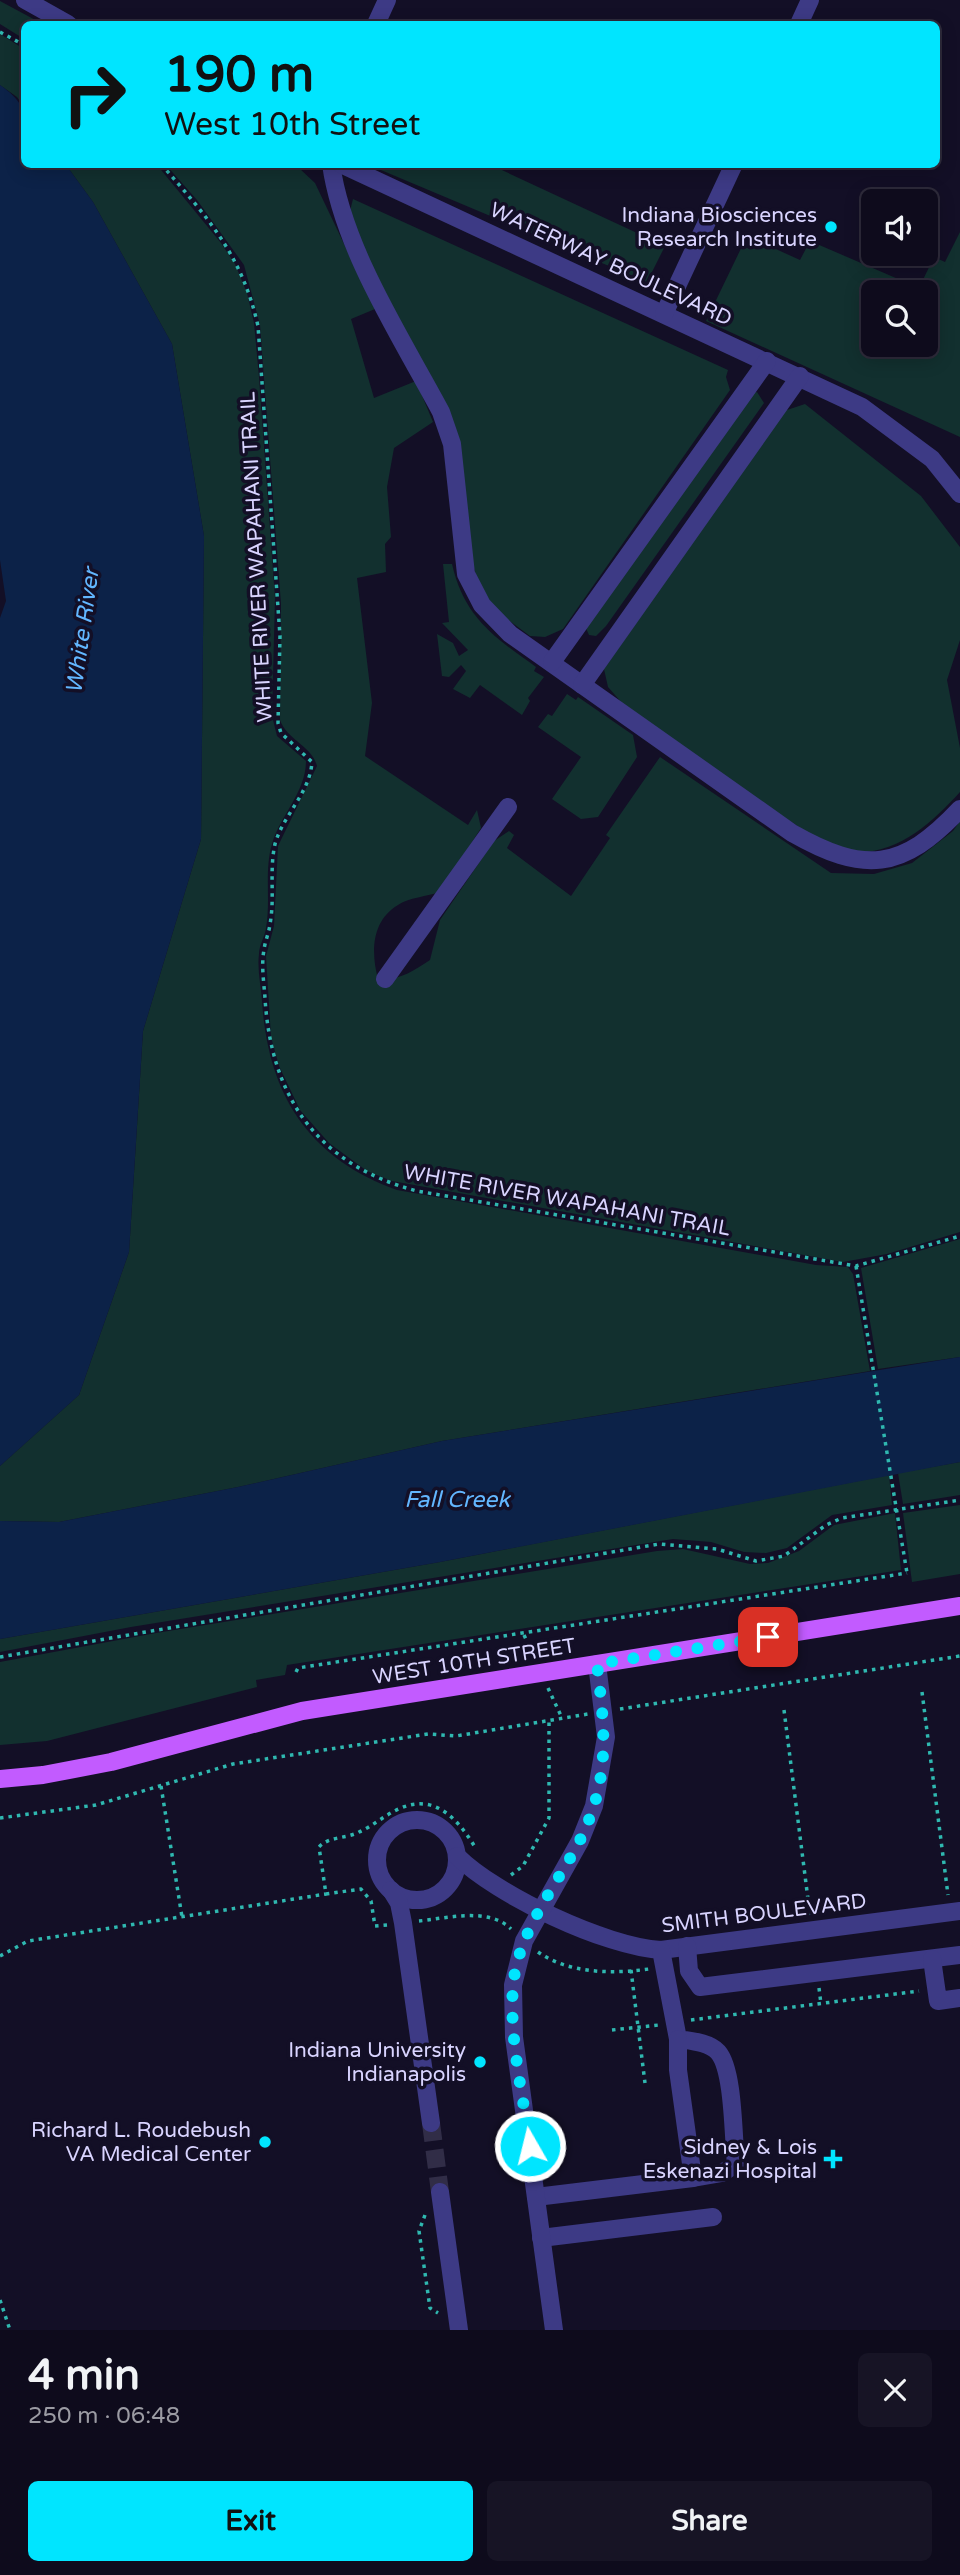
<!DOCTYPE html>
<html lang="en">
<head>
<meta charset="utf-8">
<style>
	body { margin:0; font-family:"Varela Round",sans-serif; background:#171425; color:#f1f3f6; height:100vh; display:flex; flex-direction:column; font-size:26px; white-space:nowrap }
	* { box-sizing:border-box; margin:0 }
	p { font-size:23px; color:#9b9ba3 }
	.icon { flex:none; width:38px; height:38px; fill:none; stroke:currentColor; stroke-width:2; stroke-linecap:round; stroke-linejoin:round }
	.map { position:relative; height:2330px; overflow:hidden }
	.side { display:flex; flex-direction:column; background:#0e0b1c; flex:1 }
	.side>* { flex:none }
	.guide { position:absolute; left:21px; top:21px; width:919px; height:147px; border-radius:10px; box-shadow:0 4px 18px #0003,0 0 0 2px #2e2b3b; background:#00e5ff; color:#111; overflow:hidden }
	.tools { position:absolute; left:861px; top:189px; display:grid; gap:14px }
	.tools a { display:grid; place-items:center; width:77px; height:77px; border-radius:10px; background:#0e0b1c; box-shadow:0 4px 18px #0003,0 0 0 2px #2e2b3b; font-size:35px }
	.pin { position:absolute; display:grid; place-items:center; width:60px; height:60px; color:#fff; margin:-30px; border-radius:14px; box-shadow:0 4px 10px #0006 }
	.me { position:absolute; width:77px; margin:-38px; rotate:352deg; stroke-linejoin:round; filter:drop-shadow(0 0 5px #0008) }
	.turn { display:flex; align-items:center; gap:24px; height:147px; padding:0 28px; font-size:32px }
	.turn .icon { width:91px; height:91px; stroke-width:2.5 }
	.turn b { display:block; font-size:49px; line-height:60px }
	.round { display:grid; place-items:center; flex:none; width:74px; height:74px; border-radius:10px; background:#171425 }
	.summary { display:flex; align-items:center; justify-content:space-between; height:119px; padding:0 28px }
	h1 { font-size:42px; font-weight:700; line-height:52px }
	.action { display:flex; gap:14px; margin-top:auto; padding:14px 28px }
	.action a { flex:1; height:80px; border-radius:10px; background:#00e5ff; color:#111; font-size:28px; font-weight:700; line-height:80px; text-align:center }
	.action a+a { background:#171425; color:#f1f3f6 }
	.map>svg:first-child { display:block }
</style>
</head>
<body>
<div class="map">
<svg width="960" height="2330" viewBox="0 0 960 2330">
	<rect width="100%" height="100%" fill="#130f26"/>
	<g fill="#12302f" fill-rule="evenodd">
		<polygon points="0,1 39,22 44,24 24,24 24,39 0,24"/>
		<polygon points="0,34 24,49 24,107 17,97 0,85"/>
		<path d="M290,164L300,169L315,183L375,309L351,319L374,398L416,381L433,422L394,448L387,487L391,537L385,544L386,572L357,578L372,703L365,756L468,825L477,810L481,828L440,892C428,896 408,898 398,905C371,921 371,953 378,979C399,981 413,971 430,960L440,920L494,841L509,831L514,835L507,848L571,896L610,838L606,835L660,757L831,873L874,874L912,863L953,831L960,821V1232L887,1254L843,1262L392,1181L367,1171L329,1143L300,1110L279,1066L271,1037L266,956L274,926L278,846L317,766C312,746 287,740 280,720L281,604L260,325L244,265L197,200L166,165Z"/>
		<path d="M66,165H157L221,243L235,264L247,293L254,323L259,377L275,598L272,716L277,736L306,761C306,792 280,816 272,844C264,871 271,901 266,928C265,937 259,945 259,954C257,969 261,986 262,1001C268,1094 308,1158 397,1190L816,1265L848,1267L853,1274L870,1371L442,1441L238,1487L59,1522L0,1521V1466L79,1395L129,1252L143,1031L201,839L204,536L172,344L93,202Z"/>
		<polygon points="369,165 491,165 665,246 647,282"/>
		<polygon points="353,199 728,370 726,377 730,390 563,629 545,637 530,636 499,613 480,588 469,552 458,460 349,215"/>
		<path d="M960,232V437L706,321L747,236L800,260L810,241L919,288L934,257L945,262ZM873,292H926V345H873Z"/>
		<polygon points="757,392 764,403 606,626 596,636 589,635 585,626 753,393"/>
		<path d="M805,404L921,496L960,547V640L947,680L960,748V792C931,824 893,859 846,851C825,848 807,832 790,821C732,784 678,743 622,703L608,687L604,669L784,411Z"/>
		<path d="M443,564H452C464,617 494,637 536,667L534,671L544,677L528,698L530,701L522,715L480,685L470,698L453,689L466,671L461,665L449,677L442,676L437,634L453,643L459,656L468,650L442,623L449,622Z"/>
		<polygon points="567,694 576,700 578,697 633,735 637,757 598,817 581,819 552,799 581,757 538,727 548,714 552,716"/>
		<polygon points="960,1239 960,1357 878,1369 861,1268"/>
		<polygon points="960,1462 960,1495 903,1504 898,1473"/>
		<polygon points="889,1475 892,1505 832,1515 787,1548 766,1553 744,1552 711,1542 673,1539 131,1627 0,1652 0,1639 440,1562"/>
		<polygon points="960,1505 960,1574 912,1582 903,1513"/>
		<polygon points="895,1513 901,1570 287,1665 285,1675 256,1680 257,1687 47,1741 0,1745 0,1662 156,1633 657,1551 683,1549 750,1564 768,1563 799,1551 834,1525"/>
	</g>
	<g fill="#0c2248">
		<path d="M0,85C35,109 24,126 24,164L66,165L93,202L172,344L204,536L201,839L143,1031L129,1252L79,1395L0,1466V618L6,601L0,560Z"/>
		<polygon points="960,1357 960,1462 440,1562 0,1639 0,1521 59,1522 238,1487 442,1441"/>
	</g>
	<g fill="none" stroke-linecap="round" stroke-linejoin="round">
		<polyline stroke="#312d47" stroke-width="18" stroke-dasharray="18 9" stroke-linecap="butt" points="431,2123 440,2192"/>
		<g stroke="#2fb8b0" stroke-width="3.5" stroke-dasharray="3.5 5" stroke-linecap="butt">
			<polyline points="0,32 24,45"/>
			<path d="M161,164C208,218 242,255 258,326L280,636L278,723L281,733L312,762C310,793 283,815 275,844C269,871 275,898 270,924C269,933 265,941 264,950C261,965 264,983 265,998C271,1098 318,1165 417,1191L856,1266L960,1236"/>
			<polyline points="524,1635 535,1658"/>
			<polyline points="0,1657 659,1544 717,1549 756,1561 784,1556 826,1525 842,1518 960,1500"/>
			<polyline points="296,1672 298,1668 907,1573"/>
			<polyline points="548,1688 562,1718"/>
			<polyline points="922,1692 948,1895"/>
			<polyline points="620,1709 960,1656"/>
			<polyline points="784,1710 810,1915"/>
			<polyline points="161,1786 182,1917"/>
			<polyline points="0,1818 96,1805 233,1764 428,1734 456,1736 588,1714"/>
			<polyline points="511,1875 523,1866 549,1818 549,1720"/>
			<path d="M419,1921C448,1918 489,1907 511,1929"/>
			<path d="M387,1925L375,1926L371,1901L361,1889L326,1894L319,1847C329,1836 346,1839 359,1832C373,1826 386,1814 401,1808C436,1793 459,1821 475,1847"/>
			<path d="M538,1952C569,1974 613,1974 649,1969"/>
			<polyline points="0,1956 28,1941 326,1894"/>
			<polyline points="631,1970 645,2083"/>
			<polyline points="819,1988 821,2004"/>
			<polyline points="691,2020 919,1991"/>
			<polyline points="612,2030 659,2025"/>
			<polyline points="425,2215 419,2231 430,2308 438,2313"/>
			<polyline points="0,2300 10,2330"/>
		</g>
		<g stroke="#3d3a85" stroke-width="18">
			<polyline points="25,0 68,24"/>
			<polyline points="376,24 387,0"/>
			<polyline points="799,24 810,0"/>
			<path d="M331,164C343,249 401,337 441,412L452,444L466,574L482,605L510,634L792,833C864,874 902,871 960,809"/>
			<polyline points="341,164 862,407 932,459 960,494"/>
			<polyline points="664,314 734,164"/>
			<polyline points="552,662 767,361"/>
			<polyline points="582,685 800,376"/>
			<polyline points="385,979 508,807"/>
			<circle cx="417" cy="1860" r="40"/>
			<path d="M457,1856C496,1895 606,1947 661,1950L960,1911"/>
			<polyline points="391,1890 399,1903 403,1923 431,2123"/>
			<polyline points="687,1946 689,1971 700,1987 960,1955"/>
			<path d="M661,1950L678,2039C690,2041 709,2042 718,2052C734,2070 733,2138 736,2164L722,2173L693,2178"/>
			<polyline points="932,1959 938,2001 960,1998"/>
			<polyline points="440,2192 459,2330"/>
			<polyline points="536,2197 693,2178 678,2070 678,2039"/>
			<polyline points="541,2238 713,2217"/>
			<polyline points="554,2330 514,2037 513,1985 524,1941 580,1841 594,1806 606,1737 597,1664"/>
		</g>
		<polyline stroke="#c25bff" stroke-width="18" points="0,1779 43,1775 111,1762 302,1711 960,1606"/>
		<polyline stroke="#2fb8b0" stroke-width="3.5" stroke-dasharray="3.5 5" stroke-linecap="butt" points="856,1266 907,1573"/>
	</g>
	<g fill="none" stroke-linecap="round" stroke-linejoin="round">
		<path stroke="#00e5ff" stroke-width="12" stroke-dasharray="0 21.6" d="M530,2146C523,2094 509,2039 513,1986C518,1932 555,1888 579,1842C611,1779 605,1731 597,1664L768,1637"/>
	</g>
	<g fill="#00e5ff" stroke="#130f26" stroke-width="2.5">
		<circle cx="831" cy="227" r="7"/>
		<circle cx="480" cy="2062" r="7"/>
		<circle cx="265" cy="2142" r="7"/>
		<path d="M829.5 2148.5h7v7h7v7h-7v7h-7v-7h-7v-7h7z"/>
	</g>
	<g text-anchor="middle" stroke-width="7" stroke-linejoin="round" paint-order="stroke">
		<g font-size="21" fill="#d9d4ff" stroke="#130f26" text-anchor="end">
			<text x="817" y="222">Indiana Biosciences<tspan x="817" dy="24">Research Institute</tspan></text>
			<text x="466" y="2057">Indiana University<tspan x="466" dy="24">Indianapolis</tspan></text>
			<text x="251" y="2137">Richard L. Roudebush<tspan x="251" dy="24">VA Medical Center</tspan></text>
			<text x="817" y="2154">Sidney &amp; Lois<tspan x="817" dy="24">Eskenazi Hospital</tspan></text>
		</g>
		<g font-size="21" fill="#d9d4ff" stroke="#130f26">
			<text transform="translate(611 264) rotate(25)" y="7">WATERWAY BOULEVARD</text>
			<text transform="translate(256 557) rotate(-93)" y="7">WHITE RIVER WAPAHANI TRAIL</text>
			<text transform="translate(567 1200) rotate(10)" y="7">WHITE RIVER WAPAHANI TRAIL</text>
			<text transform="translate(474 1661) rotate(-9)" y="7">WEST 10TH STREET</text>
			<text transform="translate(764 1913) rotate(-7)" y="7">SMITH BOULEVARD</text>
		</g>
		<g font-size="23" font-style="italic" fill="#62b6ff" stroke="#130f26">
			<text transform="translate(82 631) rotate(-82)" y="8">White River</text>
			<text x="457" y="1507">Fall Creek</text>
		</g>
	</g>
</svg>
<div class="tools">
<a><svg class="icon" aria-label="sound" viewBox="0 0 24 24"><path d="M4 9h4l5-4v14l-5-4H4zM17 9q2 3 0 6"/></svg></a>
<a><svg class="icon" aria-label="search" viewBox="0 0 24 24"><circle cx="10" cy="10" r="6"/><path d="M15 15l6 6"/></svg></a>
</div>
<div class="pin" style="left:768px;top:1637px;background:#d93025"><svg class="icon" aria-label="arrive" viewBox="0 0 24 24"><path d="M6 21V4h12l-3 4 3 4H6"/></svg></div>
<svg class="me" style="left:530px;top:2146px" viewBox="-20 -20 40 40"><circle r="17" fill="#00e5ff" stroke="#fff" stroke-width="3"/><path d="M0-11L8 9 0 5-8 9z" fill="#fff"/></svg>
<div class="guide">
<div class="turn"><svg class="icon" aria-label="right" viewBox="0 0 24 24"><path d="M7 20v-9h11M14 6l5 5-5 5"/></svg><div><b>190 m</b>West 10th Street</div></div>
</div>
</div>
<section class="side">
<div class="summary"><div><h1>4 min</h1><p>250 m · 06:48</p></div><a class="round"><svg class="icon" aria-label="close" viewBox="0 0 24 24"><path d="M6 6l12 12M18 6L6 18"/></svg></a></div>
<div class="action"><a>Exit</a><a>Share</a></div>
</section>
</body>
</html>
